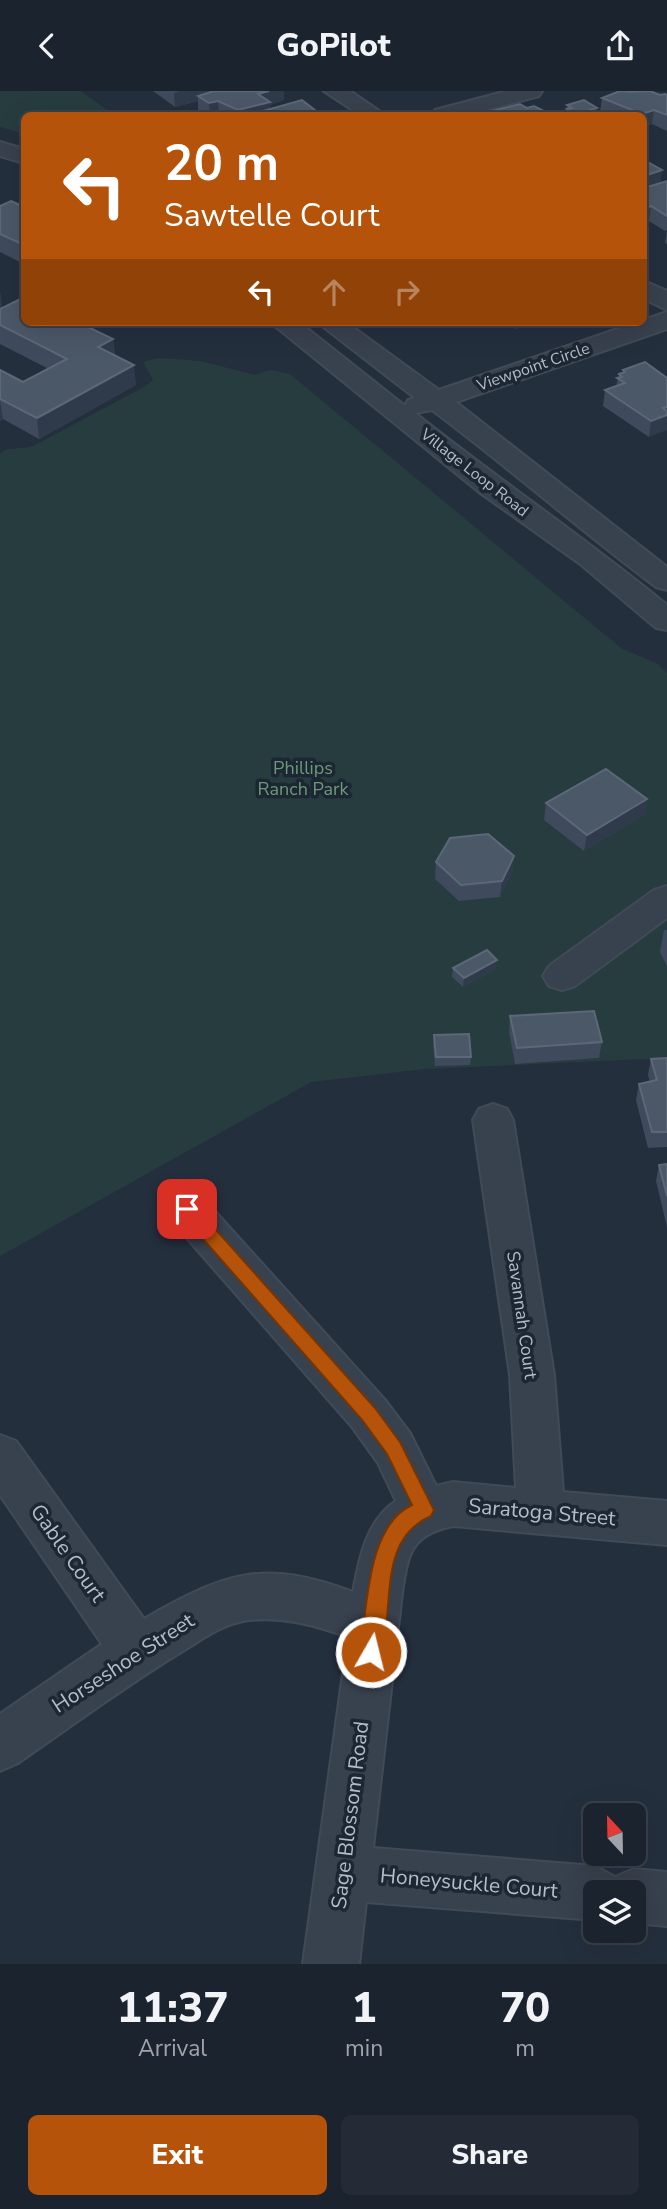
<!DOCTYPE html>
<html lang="en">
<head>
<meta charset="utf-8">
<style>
	body { margin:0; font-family:"Nunito Sans",sans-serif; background:#242b36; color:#f1f3f6; height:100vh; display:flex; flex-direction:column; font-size:26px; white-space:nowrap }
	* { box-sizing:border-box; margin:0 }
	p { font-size:23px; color:#a0a4aa }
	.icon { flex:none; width:38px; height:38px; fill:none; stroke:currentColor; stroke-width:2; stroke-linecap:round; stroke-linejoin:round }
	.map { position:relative; height:1873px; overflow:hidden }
	.panel { display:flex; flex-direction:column; background:#1b232e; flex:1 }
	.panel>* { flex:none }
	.guide { position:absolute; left:21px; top:21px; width:626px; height:214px; border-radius:10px; box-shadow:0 7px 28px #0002,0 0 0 2px #39404a; background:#b45309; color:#fff; overflow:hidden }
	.needle { width:46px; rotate:338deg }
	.tools { position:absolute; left:583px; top:1712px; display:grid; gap:14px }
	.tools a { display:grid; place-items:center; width:63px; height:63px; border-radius:10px; background:#1b232e; box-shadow:0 7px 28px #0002,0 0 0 2px #39404a; font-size:35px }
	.pin { position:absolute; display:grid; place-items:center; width:60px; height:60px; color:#fff; margin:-30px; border-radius:14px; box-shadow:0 4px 10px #0006 }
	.me { position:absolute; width:77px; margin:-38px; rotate:8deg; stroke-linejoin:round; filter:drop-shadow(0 0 5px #0008) }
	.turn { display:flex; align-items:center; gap:24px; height:147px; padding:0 28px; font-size:32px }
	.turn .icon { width:91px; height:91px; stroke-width:2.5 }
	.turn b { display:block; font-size:49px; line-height:60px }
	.lanes { display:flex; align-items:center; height:66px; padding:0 28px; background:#0003; justify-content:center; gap:35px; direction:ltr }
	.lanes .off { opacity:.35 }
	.eta { display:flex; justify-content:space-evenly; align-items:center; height:119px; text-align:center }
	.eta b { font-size:42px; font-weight:800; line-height:49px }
	.button { display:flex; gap:14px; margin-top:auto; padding:14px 28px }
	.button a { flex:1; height:80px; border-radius:10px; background:#b45309; color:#fff; font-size:28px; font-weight:800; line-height:80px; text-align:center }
	.button a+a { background:#242b36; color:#f1f3f6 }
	header { display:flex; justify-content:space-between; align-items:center; height:91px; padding:0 28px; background:#1b232e; font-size:32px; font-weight:800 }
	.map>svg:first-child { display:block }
</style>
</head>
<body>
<header><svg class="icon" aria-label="back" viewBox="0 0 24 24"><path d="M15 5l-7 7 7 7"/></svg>GoPilot<svg class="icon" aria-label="share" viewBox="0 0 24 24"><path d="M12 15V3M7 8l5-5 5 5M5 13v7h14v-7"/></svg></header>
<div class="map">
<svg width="667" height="1873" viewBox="0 0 667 1873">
	<rect width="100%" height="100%" fill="#242f3e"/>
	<g fill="#263c3f">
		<polygon points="0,0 81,0 114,24 24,24 24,43 0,36"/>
		<polygon points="159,267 200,270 255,284 270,279 290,283 621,557 658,573 667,582 667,967 425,978 311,991 0,1165 0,362 8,358 31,356 144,296 153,289 143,271"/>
	</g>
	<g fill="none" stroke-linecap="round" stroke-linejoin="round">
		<g stroke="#414a57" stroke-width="4">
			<g id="minor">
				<polygon points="324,0 350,0 385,24 360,24"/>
				<polygon points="507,0 542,0 539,5 466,24 432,24 435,19"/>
				<polygon points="0,51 24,58 24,72 0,65"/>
				<polygon points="644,190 667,200 667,219 644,208"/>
				<path d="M667,221V238L456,311L667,476V499L656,496C580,439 508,376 432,319L415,322C498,388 585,447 667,514V539L656,537L579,472L479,401L270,231H299L405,315L408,309L415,307L317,231H346L439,299Z"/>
				<polygon points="667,795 667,827 575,895 562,899 549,895 543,885 549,875 654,799"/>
				<path d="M493,1013L507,1018L513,1029L554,1284L563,1401L667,1410V1454L453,1435C410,1444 408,1463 402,1502L373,1757L595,1775L615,1786L634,1778L667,1781V1835L634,1832V1801H595V1829L366,1811L359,1873H303L348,1546C315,1534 279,1524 243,1530C222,1534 204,1547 186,1558C128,1593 74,1633 18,1672L0,1680V1623L102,1553L0,1404V1344L16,1350L144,1528C224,1482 263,1467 353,1501C359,1468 366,1430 396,1410L378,1372L353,1337L172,1130L166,1118L172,1106L187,1101L202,1106L385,1309L410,1342L436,1395L453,1391L516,1397L510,1284L473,1029L479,1018Z"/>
			</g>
		</g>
		<use href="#minor" fill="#38414e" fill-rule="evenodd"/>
	</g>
	<g fill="#3f4b5c">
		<polygon points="153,0 284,0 284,9 270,14 270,18 316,24 207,24 198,19 198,10 175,16"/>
		<polygon points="631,1 660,4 667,4 667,40 652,33 644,36 644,24 609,24 600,21 602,7"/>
		<polygon points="567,14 597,24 566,24"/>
		<polygon points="644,69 660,92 667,90 667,153 665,152 667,139 665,140 649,130 644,132"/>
		<polygon points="0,115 24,116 24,173 0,161"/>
		<polygon points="0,201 2,217 24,231 86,231 82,233 113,248 115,265 136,294 39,348 3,328 0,330 0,279 23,291 49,278 0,253"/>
		<polygon points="506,231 537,231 516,238"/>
		<polygon points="623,279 667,287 649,346 603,315 605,299 616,295 619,283 623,282"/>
		<polygon points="647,708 644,724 584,760 544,729 546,712"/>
		<polygon points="514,765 512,781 500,806 459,810 435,788 436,771"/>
		<polygon points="664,839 667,839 667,875 660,861"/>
		<polygon points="453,877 496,878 463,896 452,886"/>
		<polygon points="510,925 602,951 599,967 515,973 509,941"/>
		<polygon points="434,944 471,966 470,974 435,975 433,953"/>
		<polygon points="667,967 667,1056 648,1057 636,1009 639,993 650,991 648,984 651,968"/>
		<polygon points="667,1073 667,1136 656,1090 659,1074"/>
	</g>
	<g fill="#2f3b4b">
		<polygon points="180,0 237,0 198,5 198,10 175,16 174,2"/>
		<polygon points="269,0 284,0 284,9 270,14 270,24 238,24 238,19 258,3"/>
		<polygon points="218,10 219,24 210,24 209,12"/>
		<polygon points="597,17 597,24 576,24 576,23"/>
		<polygon points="654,19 652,33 644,36 644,24 641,24 642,23"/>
		<polygon points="662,79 660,94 644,99 644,85"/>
		<polygon points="651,115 649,130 644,132 644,118"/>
		<polygon points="0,201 3,221 0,222"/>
		<polygon points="517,231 537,231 516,238"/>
		<polygon points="113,248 115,268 98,256"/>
		<polygon points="134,274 136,294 39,348 37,327"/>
		<polygon points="0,309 3,328 0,330"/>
		<polygon points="667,316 667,339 649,346 651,330 663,317"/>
		<polygon points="647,708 644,724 584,760 587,744"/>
		<polygon points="514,765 512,781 500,806 502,790"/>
		<polygon points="497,869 496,878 463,896 464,887"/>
	</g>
	<g fill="#4b5868" stroke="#5c6777" stroke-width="2">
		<polygon points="214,0 269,0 258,3 270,11 238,19 218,10 209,12 198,5"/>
		<polygon points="620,0 631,1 650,0 660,4 665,3 667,4 667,24 654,19 642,23 602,7"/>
		<polygon points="302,9 316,20 313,21 315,22 308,24 249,24"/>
		<polygon points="584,9 597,17 576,23 567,18 572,17 567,14"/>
		<polygon points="520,13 527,17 534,15 550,23 549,24 475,24"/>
		<polygon points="644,69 662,79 644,85"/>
		<polygon points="667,90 667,125 651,115 644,118 644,97"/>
		<polygon points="11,110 24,116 24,154 0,143 0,115"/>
		<polygon points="24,206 24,231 78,231 113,248 98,256 134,274 37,327 0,308 0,279 23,291 67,268 0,234 0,218"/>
		<polygon points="645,271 667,287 667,316 663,317 667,320 667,324 651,330 605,299 625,292 617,287 622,286 619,283 625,281 623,279"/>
		<polygon points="606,678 647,708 587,744 546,712"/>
		<polygon points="488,743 514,765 502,790 461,794 436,771 450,747"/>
		<polygon points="487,859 497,869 464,887 453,877"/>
		<polygon points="594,920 602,951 517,957 510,925"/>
		<polygon points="469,943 471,966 436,966 434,944"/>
		<polygon points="667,967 667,1041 652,1041 639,993 657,989 651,968"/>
		<polygon points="667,1073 667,1105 659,1074"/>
	</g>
	<path fill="#b45309" stroke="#753606" stroke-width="2" d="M187,1111L193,1113L375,1317L400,1351L434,1419L431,1425C374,1450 398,1520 378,1568L371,1571L363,1568L360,1561C367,1518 367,1434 412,1414L387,1363L362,1329L181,1123L179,1118L181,1113Z"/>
	<g text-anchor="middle" stroke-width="7" stroke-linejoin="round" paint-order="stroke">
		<g font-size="16" fill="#b4bcc9" stroke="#1d2633">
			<text transform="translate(533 275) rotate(-19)" y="6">Viewpoint Circle</text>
			<text transform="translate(475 381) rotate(38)" y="6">Village Loop Road</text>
		</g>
		<g font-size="18" fill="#6b9a76" stroke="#1d2633">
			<text x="303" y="683">Phillips<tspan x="303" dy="21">Ranch Park</tspan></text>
		</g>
		<g font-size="18" fill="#b4bcc9" stroke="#1d2633">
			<text transform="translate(522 1224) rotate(82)" y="6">Savannah Court</text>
		</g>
		<g font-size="21" fill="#b4bcc9" stroke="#1d2633">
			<text transform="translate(542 1421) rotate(5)" y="7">Saratoga Street</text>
			<text transform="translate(68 1462) rotate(55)" y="7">Gable Court</text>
			<text transform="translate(123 1572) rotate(-33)" y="7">Horseshoe Street</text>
			<text transform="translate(350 1724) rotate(-83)" y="7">Sage Blossom Road</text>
			<text transform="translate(469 1792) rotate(5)" y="7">Honeysuckle Court</text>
		</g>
	</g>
</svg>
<div class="tools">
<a><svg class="needle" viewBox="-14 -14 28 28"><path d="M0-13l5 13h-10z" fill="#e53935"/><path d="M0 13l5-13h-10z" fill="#a0a4aa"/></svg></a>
<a><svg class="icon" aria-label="layers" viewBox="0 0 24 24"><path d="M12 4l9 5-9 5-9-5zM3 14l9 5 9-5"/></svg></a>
</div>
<div class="pin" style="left:187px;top:1118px;background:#d93025"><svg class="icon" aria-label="arrive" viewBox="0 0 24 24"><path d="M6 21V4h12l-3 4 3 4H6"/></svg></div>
<svg class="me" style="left:371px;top:1561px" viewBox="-20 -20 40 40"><circle r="17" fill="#b45309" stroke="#fff" stroke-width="3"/><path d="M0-11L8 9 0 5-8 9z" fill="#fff"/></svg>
<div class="guide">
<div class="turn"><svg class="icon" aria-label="left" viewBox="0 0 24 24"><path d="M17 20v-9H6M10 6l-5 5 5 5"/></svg><div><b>20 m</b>Sawtelle Court</div></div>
<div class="lanes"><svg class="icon" aria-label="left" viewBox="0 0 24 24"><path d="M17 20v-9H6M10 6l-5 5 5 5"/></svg><svg class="icon off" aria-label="ahead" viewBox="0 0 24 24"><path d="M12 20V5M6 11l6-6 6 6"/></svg><svg class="icon off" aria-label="right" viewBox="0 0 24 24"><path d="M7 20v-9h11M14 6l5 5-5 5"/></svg></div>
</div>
</div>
<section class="panel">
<div class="eta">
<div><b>11:37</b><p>Arrival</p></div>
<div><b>1</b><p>min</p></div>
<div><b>70</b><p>m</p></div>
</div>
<div class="button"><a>Exit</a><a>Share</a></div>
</section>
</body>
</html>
